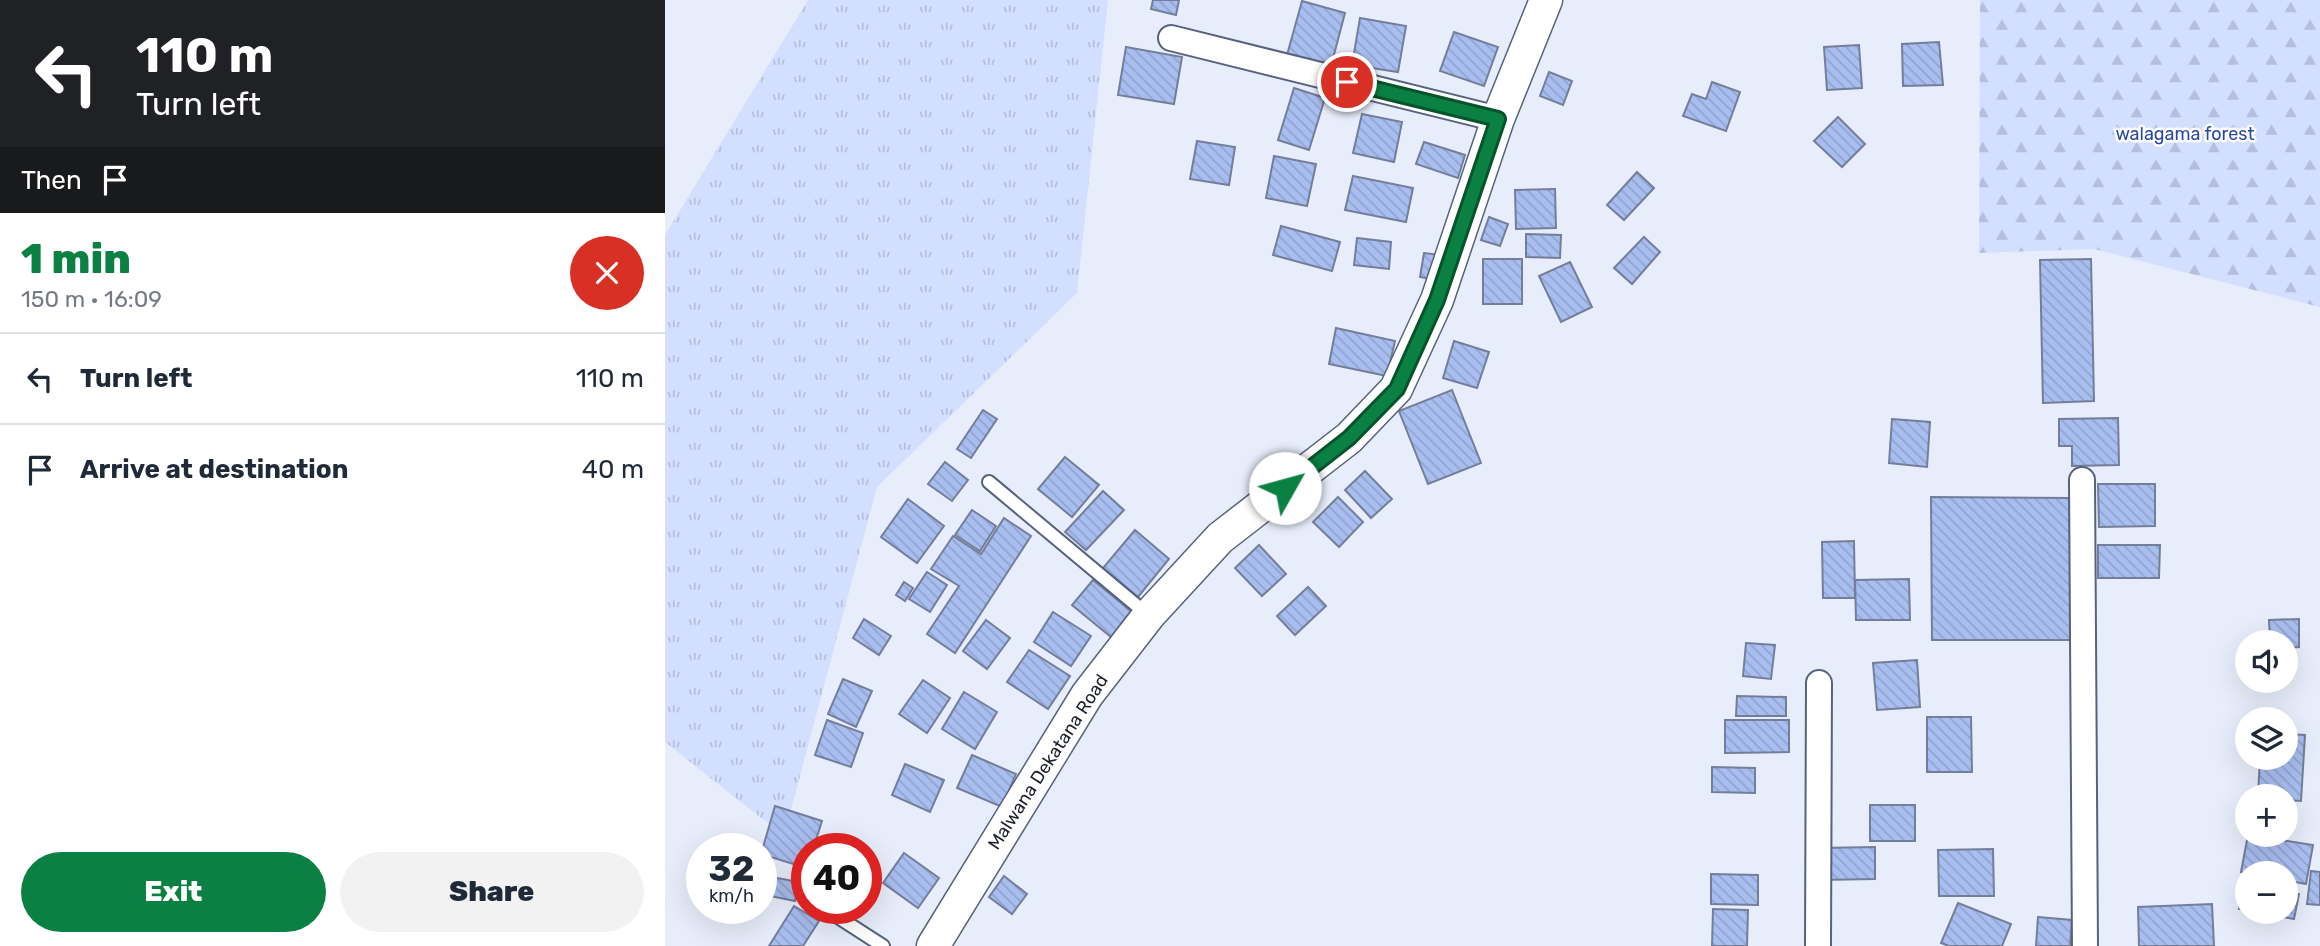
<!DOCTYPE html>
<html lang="en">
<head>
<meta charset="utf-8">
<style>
	body { margin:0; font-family:Rubik,sans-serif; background:#f2f2f3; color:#1f2937; height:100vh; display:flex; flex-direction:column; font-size:26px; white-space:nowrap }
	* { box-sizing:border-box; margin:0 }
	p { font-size:23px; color:#747a83 }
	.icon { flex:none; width:38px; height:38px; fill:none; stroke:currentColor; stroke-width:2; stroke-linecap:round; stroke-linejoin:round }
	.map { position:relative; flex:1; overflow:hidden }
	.side { display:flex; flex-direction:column; background:#fff; width:665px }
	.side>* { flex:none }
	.top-card { background:#202124; color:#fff; overflow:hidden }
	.buttons { position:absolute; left:1570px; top:630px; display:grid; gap:14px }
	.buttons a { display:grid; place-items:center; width:63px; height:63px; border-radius:50%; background:#fff; box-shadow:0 7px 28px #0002; font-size:35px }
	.speed { position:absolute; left:21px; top:833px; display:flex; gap:14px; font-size:35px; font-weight:700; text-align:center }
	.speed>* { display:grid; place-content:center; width:91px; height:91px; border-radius:50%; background:#fff; box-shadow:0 7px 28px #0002; line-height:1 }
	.speed small { font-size:18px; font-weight:400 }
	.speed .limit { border:10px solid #d22; background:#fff; color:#111 }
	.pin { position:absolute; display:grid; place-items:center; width:60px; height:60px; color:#fff; margin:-30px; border:4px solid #fff; border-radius:50%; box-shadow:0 2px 7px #0007 }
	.me { position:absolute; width:77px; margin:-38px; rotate:52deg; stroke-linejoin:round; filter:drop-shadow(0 0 5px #0008) }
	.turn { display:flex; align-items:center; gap:24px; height:147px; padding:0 21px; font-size:32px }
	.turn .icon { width:91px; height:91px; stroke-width:2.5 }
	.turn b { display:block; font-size:49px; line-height:60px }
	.then { display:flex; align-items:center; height:66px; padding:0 21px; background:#0003; gap:14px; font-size:26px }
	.round { display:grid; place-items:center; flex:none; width:74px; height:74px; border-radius:37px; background:#f2f2f3 }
	.overview { display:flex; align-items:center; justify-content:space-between; height:119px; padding:0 21px }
	h1 { font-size:42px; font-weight:800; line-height:52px; color:#0b8043 }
	.button { display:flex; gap:14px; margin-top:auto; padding:14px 21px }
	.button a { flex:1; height:80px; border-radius:42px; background:#0b8043; color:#fff; font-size:28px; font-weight:800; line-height:80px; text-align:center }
	.button a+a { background:#f2f2f3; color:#1f2937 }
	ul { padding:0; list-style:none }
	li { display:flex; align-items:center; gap:21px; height:91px; padding:0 21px; border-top:2px solid #e0e1e3 }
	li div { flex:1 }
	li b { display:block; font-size:26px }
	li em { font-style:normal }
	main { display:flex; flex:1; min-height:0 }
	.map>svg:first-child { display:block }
</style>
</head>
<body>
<main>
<section class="side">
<div class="top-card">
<div class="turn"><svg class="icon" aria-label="left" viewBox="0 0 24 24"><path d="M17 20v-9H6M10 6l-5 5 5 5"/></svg><div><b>110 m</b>Turn left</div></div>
<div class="then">Then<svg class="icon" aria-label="arrive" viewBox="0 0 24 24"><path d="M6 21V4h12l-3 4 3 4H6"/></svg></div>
</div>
<div class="overview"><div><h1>1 min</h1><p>150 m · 16:09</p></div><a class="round" style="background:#d93025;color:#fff"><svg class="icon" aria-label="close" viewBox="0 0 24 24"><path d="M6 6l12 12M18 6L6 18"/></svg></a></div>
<ul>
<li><svg class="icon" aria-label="left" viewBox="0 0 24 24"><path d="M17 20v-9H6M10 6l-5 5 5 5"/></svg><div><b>Turn left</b></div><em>110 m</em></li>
<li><svg class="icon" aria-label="arrive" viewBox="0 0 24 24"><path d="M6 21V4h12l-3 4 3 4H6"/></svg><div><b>Arrive at destination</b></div><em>40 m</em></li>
</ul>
<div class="button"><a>Exit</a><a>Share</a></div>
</section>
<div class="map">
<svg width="1655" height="946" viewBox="0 0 1655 946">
	<defs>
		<pattern id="grass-tufts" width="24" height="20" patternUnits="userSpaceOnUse" patternTransform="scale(1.75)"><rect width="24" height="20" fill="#d2dfff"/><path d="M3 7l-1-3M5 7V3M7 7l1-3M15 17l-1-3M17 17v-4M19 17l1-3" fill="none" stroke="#b4bfdb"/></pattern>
		<pattern id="forest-firs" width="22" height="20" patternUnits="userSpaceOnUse" patternTransform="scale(1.75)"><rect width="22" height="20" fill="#d2dfff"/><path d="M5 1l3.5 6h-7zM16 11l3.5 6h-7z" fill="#b4bfdb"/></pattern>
		<pattern id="building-back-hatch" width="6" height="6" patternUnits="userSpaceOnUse" patternTransform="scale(1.75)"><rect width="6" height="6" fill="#a9bef0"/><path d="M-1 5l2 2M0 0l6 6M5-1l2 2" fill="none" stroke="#91a3ce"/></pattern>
	</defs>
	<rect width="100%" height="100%" fill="#e7edfa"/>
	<polygon fill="url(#grass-tufts)" points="143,0 443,0 412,293 212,487 119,836 0,742 0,235"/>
	<polygon fill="url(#forest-firs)" points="1315,0 1655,0 1655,307 1429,249 1314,253"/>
	<g fill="url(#building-back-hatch)" stroke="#737e9b" stroke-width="2">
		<polygon points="488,0 514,0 511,15 486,9"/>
		<polygon points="637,1 680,13 666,66 622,55"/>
		<polygon points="695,18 741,26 733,72 687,65"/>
		<polygon points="789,32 833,47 819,86 775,71"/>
		<polygon points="1274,42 1278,85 1238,86 1237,44"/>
		<polygon points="1194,45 1197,88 1162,90 1159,47"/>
		<polygon points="461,47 517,57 509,104 453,95"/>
		<polygon points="884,72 907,81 898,105 875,96"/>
		<polygon points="1047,82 1075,92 1061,131 1018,116 1027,94 1041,99"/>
		<polygon points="629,88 660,98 644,150 613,140"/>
		<polygon points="697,114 737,122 729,162 688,153"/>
		<polygon points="1173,117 1200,144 1177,167 1149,141"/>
		<polygon points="532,141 570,147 564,185 525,179"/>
		<polygon points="759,142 800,155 793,178 751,164"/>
		<polygon points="609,156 651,164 642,206 601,198"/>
		<polygon points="972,172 989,188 959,220 942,205"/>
		<polygon points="688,176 748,188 741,222 680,210"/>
		<polygon points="890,189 891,228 851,229 850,190"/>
		<polygon points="824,217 843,224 835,246 816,240"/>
		<polygon points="616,226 675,242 667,271 608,255"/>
		<polygon points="861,234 896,235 895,258 861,257"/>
		<polygon points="979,237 995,252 967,284 949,268"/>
		<polygon points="692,238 726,242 724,269 689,265"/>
		<polygon points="759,253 775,255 771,280 755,277"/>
		<rect x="818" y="259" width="39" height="45"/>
		<polygon points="1426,259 1429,401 1378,403 1375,260"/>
		<polygon points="905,262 927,307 896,322 874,276"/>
		<polygon points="671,328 730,341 722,376 664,364"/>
		<polygon points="789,341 824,352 812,388 778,378"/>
		<polygon points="787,390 816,463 763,484 734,411"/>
		<polygon points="318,410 332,419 306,458 292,449"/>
		<polygon points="1453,418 1454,465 1407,466 1407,446 1394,446 1394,419"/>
		<polygon points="1227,419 1265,422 1262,467 1224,463"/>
		<polygon points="400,457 434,485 407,517 373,489"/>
		<polygon points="280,462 303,480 287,501 263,484"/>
		<polygon points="700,471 727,499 706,518 680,490"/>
		<polygon points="1433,484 1490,484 1490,526 1434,527"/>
		<polygon points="438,491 459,510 421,550 400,532"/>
		<polygon points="673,497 698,522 674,547 648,522"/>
		<polygon points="1266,497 1404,498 1408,640 1267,640"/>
		<polygon points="243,499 279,526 252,563 216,537"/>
		<polygon points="307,510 331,526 315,551 290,535"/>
		<polygon points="339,518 366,536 290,653 262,634 294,586 266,569 288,536 316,554"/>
		<polygon points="470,530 504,559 473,597 438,568"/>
		<polygon points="1189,541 1190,598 1158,598 1157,542"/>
		<polygon points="594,545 621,574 597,596 570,568"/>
		<polygon points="1433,545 1495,545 1494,578 1433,578"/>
		<polygon points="262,572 282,585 265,612 244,599"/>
		<polygon points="1244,579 1245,620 1191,620 1190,580"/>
		<polygon points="428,580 466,611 446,637 407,605"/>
		<polygon points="239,582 248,588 240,601 231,595"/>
		<polygon points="643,587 661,606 630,635 612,616"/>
		<polygon points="388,612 426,636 406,666 369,642"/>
		<polygon points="199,619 226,636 214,655 188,638"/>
		<polygon points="1634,619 1634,647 1620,648 1620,642 1605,642 1604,620"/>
		<polygon points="321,620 345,638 322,669 298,651"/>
		<polygon points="1081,643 1110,645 1106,679 1078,676"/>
		<polygon points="364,650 405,676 383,709 342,682"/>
		<polygon points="1252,660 1255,707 1212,710 1208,663"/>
		<polygon points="178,679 207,691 191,727 163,714"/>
		<polygon points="258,680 285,698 262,733 234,714"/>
		<polygon points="299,692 332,712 310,749 277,729"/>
		<polygon points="1072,696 1121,697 1121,716 1071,716"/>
		<polygon points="1262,717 1306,717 1307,772 1262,772"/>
		<polygon points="162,720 198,733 186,767 150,755"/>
		<polygon points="1060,720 1124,720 1124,752 1060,753"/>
		<polygon points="1620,734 1640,735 1636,801 1620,800 1620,796 1593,796 1595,758 1620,758"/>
		<polygon points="307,755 351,774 337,807 292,788"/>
		<polygon points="240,764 279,780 265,812 227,795"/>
		<polygon points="1047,767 1090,768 1090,793 1047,792"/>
		<rect x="1205" y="805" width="45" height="36"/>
		<polygon points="110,806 157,821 148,849 142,849 141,868 96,854"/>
		<polygon points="1583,835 1648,845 1641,884 1620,880 1620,873 1576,872"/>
		<polygon points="1210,847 1210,879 1155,880 1154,848"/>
		<polygon points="1328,849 1329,896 1274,896 1273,850"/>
		<polygon points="239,853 274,878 253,908 218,883"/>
		<polygon points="1646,871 1655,872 1655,905 1642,904"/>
		<polygon points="1046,874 1093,875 1093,905 1046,904"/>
		<polygon points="96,875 134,882 130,901 96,894"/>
		<polygon points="339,876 362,894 347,914 324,897"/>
		<polygon points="1578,884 1582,885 1582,910 1574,909"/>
		<polygon points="1620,892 1634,894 1629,919 1590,912 1620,912"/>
		<polygon points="1293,903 1346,924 1337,946 1284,946 1276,943"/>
		<polygon points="1547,904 1549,946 1474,946 1473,907"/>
		<polygon points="129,906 154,921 138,946 104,946"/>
		<polygon points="1048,909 1083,910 1082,946 1047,946"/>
		<polygon points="1373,917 1407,920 1405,946 1371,946"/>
	</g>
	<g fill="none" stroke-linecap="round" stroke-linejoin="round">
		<g stroke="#57627d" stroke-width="16">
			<g id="service">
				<polyline points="324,482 483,615"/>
				<polyline points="159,908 218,946"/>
			</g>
		</g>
		<g stroke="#57627d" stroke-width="28">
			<g id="minor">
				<polyline points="506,38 833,119"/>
				<polyline points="1417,480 1420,946"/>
				<polyline points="1153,946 1154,683"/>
			</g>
		</g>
		<g stroke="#57627d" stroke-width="35">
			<polyline id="tertiary" points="268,946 422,695 484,615 555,538 684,438 731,389 772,300 833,119 881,0"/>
		</g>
		<use href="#service" stroke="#fff" stroke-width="12"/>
		<use href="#minor" stroke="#fff" stroke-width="24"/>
		<use href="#tertiary" stroke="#fff" stroke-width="32"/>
	</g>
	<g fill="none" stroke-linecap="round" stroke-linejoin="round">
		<g stroke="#07532c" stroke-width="18">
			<polyline id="route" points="620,488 684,438 732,389 772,300 833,119 682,82"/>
		</g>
		<use href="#route" stroke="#0b8043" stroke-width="12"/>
	</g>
	<g text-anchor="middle" stroke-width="5" stroke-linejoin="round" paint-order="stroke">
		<g font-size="18" fill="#2b46a3" stroke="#fff">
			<text x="1520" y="140">walagama forest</text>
		</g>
		<g font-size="18" fill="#1b202b" stroke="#fff">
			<text transform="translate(383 762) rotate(-57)" y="6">Malwana Dekatana Road</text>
		</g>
	</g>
</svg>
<div class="buttons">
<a><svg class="icon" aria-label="sound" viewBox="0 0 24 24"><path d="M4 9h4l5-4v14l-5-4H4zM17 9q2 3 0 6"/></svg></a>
<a><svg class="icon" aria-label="layers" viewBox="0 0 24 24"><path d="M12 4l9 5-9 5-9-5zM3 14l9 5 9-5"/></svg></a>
<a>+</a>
<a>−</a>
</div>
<div class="speed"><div>32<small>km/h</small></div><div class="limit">40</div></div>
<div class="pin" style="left:682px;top:82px;background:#d93025"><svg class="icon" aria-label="arrive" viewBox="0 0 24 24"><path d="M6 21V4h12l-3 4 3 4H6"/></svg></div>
<svg class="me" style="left:620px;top:488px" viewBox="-20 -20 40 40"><circle r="19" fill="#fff"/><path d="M0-13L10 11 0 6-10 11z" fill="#0b8043"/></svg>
</div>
</main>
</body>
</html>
